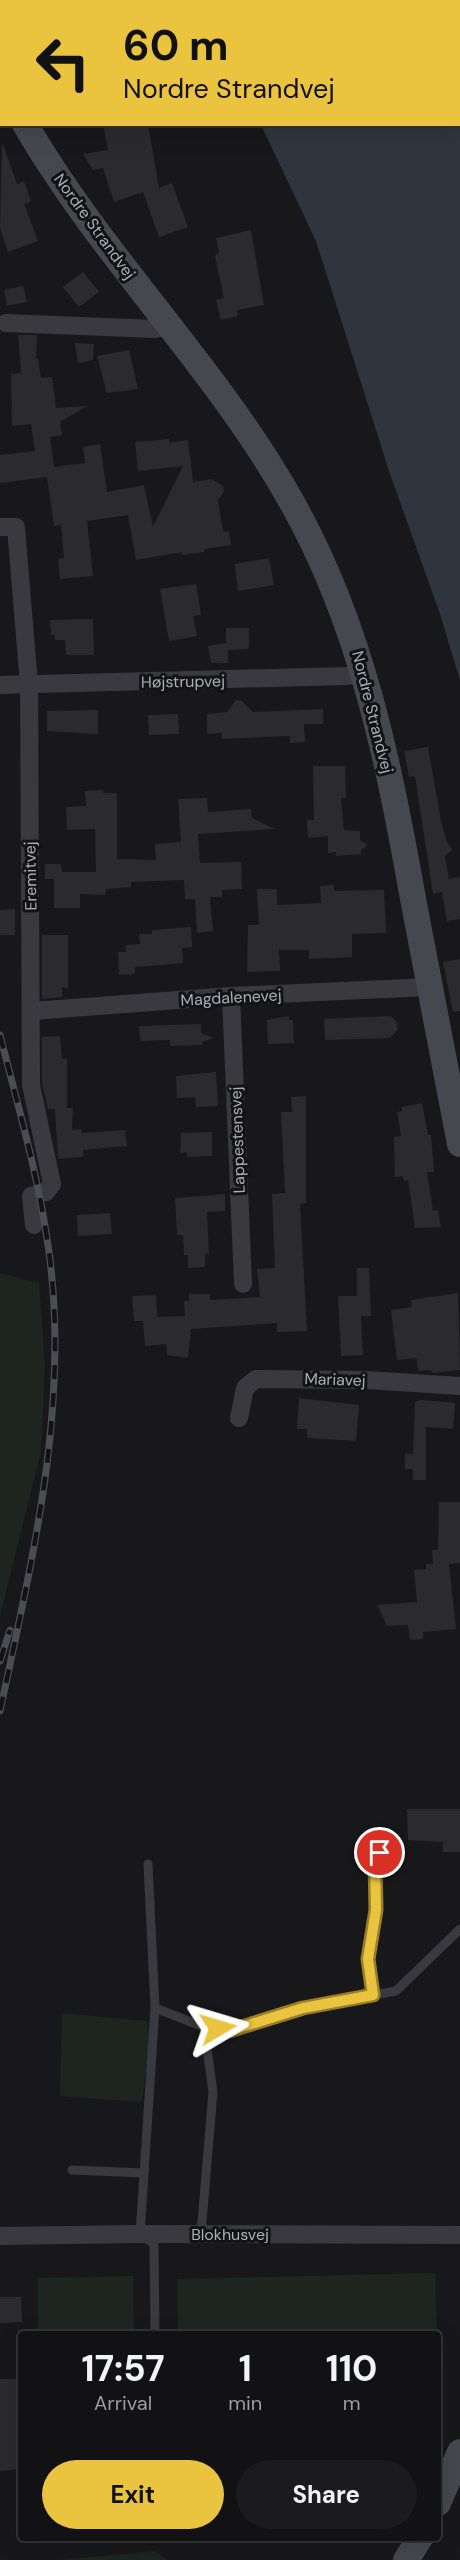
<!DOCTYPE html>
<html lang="en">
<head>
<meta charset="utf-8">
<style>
	body { margin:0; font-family:"DM Sans",sans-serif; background:#1b1b1d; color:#f1f3f6; height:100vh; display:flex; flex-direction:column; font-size:22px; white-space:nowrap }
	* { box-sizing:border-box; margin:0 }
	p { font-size:20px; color:#9c9ea0 }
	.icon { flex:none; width:33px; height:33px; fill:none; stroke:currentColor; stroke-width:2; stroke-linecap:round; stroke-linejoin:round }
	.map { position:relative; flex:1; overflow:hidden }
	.details { position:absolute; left:18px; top:2331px; width:423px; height:210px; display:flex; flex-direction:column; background:#121214; border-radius:6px; box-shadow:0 6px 24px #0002,0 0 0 2px #313234 }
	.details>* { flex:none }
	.hud { position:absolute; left:0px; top:0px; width:460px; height:126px; box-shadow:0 6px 24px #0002,0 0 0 2px #313234; background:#ebc43f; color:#111; overflow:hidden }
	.pin { position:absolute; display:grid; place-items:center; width:51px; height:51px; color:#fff; margin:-26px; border:3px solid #fff; border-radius:50%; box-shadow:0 2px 6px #0007 }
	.me { position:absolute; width:66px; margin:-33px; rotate:83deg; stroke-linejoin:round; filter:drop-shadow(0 0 4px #0008) }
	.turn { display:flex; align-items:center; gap:21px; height:126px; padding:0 24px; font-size:27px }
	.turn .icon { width:78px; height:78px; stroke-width:2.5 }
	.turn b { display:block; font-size:42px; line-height:51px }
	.eta { display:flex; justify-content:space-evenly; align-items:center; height:102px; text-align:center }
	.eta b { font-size:36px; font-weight:700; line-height:42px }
	.action { display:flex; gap:12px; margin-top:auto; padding:12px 24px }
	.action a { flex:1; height:69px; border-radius:36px; background:#ebc43f; color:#111; font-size:24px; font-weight:700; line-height:69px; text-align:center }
	.action a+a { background:#1b1b1d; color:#f1f3f6 }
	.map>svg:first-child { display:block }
</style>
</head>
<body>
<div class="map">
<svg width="460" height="2560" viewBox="0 0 460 2560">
	<rect width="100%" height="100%" fill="#18181a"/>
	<g fill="#1e2520">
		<polygon points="0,1273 39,1283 45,1368 41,1451 0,1616"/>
		<polygon points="62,2013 147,2021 150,2043 142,2102 60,2096"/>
		<polygon points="435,2273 437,2334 178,2334 177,2279"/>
		<polygon points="133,2276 134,2334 38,2334 38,2278"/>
		<polygon points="156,2551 167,2560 60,2560"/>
	</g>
	<polygon fill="#2e353e" points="203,0 460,0 460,680 440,614 389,471 316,241 261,125 459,124 459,2"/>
	<g fill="#2b2b2e">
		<polygon points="103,124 148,124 159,188 172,183 188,227 159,237 143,192 114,202 103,168 93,170 83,154 108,150"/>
		<polygon points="2,142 17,184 24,181 31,201 24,204 38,241 8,252 0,228"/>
		<polygon points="251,230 264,305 237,310 238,316 221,320 216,300 224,298 215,256 219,252 216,238"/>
		<polygon points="83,272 99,292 79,307 63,287"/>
		<polygon points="23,286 27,302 7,306 4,290"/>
		<polygon points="18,335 37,335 36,359 38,359 41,378 52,377 56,408 87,406 60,422 62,435 50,437 54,467 85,463 83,447 100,444 107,492 144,485 153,527 183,466 138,471 135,442 169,439 169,443 188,440 193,482 212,479 223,486 224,492 218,500 221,521 224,532 229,531 231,545 204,549 204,552 182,555 182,552 136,560 128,515 87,521 93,576 60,579 58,559 64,558 61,525 54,526 47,477 0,483 0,455 35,451 31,424 12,426 11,374 21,373"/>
		<polygon points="75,343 94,344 93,360 78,363"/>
		<polygon points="129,350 138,389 107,393 97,356"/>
		<polygon points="269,558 274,585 238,591 235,564"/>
		<polygon points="196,584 201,615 193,616 197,636 169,641 160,589"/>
		<polygon points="93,619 94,655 66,655 65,640 55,640 55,635 51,635 50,620"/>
		<polygon points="226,628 249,628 249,646 248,649 228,650 228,663 211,663 208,646 226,643"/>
		<polygon points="236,700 242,701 253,712 323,709 323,724 304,724 305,742 290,743 290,736 222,739 222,733 207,734 207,714 227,712"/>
		<polygon points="98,710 98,734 47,731 47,711"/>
		<polygon points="178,714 179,734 149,735 148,715"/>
		<polygon points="428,747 441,821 447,842 452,850 445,856 449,879 460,877 460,919 447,921 442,892 433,894 415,776 409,777 404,751"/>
		<polygon points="313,766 345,766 346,798 341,798 344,830 360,831 360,840 368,845 361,850 361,854 336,856 336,852 328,853 328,836 308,838 307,820 314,820"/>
		<polygon points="103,790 103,793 117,793 117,859 156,860 155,844 181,842 178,799 207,798 208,812 251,809 252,818 275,829 198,834 200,863 241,862 242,889 222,890 222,897 210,897 213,931 197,933 195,899 185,899 184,880 131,882 131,887 106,889 105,895 80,894 80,908 54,908 54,879 45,879 45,864 61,864 62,872 96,872 95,829 67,830 66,807 86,806 85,791"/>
		<polygon points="334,885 334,891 384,890 386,933 352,934 352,957 309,959 309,950 279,950 280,971 247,972 248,925 259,925 257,889 277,889 277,905 321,903 320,886"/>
		<polygon points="15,909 15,935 0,935 0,910"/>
		<polygon points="191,927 192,947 182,948 183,963 135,967 135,974 119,975 118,952 126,952 126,945 140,944 139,934 152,934 152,930"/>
		<polygon points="42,935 68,935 68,988 62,987 62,997 42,999"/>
		<polygon points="460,959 460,1011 453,1012 443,962"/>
		<polygon points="289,1016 289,1020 293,1020 294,1043 268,1044 267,1020"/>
		<polygon points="390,1016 396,1021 398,1029 390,1038 325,1040 324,1019"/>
		<polygon points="201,1024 201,1033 213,1038 202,1042 202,1045 170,1046 170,1040 140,1041 139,1026"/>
		<polygon points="60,1036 62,1059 67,1059 67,1108 73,1108 72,1130 81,1129 82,1133 125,1130 127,1146 83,1150 83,1157 58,1159 55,1109 48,1109 42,1084 42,1037"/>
		<polygon points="216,1072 218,1106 196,1107 195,1097 177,1098 176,1076"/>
		<polygon points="306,1096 306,1203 300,1204 307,1331 277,1332 277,1323 191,1329 188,1358 167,1355 166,1344 145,1346 143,1321 134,1321 132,1296 156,1295 157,1317 185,1316 184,1301 189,1301 189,1294 210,1294 210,1300 260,1297 257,1269 275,1268 272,1194 285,1193 281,1112 292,1112 291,1097"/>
		<polygon points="422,1103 428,1135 431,1135 434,1172 427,1172 433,1211 438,1210 441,1227 415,1228 408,1180 404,1181 403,1176 395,1177 394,1137 401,1136 397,1112 402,1111 402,1107"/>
		<polygon points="212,1132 212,1156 187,1157 187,1152 180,1153 181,1133"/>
		<polygon points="225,1194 225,1211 207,1212 209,1254 205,1254 205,1267 188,1268 188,1255 184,1255 183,1235 177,1235 175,1198"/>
		<polygon points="110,1213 112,1234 78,1236 77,1215"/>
		<polygon points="357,1268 369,1268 371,1316 361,1316 363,1355 341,1356 338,1296 357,1296"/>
		<polygon points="458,1293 460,1370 433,1373 430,1370 418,1371 417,1358 397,1360 391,1310 412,1307 411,1300"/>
		<polygon points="299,1398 359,1405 356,1441 307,1438 307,1429 297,1429"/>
		<polygon points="421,1400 455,1403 453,1429 426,1427 426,1480 413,1480 413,1469 405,1469 405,1454 413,1454 415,1402"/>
		<polygon points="439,1502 460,1502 460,1563 449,1564 456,1629 423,1632 423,1639 410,1640 408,1625 387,1626 377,1605 417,1602 414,1570 426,1569 426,1564 433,1564 432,1550 438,1550"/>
		<polygon points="407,1809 460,1809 460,1852 443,1852 443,1842 408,1840"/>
		<polygon points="0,2297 21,2297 22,2322 0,2323"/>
		<polygon points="0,2379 18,2379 21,2469 0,2471"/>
	</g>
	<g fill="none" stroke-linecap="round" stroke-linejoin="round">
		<g stroke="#39393f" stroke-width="9">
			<polyline points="148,1864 155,2008 140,2234 154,2244 155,2334"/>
			<polyline points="373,1994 368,1960 376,1910 375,1861 394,1843"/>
			<polyline points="155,2008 204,2027 213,2092 201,2234"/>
			<polyline points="204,2027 233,2030 303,2008 396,1991 460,1929"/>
			<polyline points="72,2170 144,2173"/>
		</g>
		<g stroke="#39393f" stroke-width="18">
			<polyline points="6,323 155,329 169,326"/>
			<polyline points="0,527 16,527 29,685 31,1085 52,1184 46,1192 31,1196 34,1225"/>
			<polyline points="0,685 346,676 365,674"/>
			<polyline points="231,996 243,1284"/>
			<polyline points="32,1011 231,996 430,987"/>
			<polyline points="239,1418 245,1388 256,1379 367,1380 460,1386"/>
			<polyline points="0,2236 140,2234 460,2235"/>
		</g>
		<g stroke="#47484f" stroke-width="26">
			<polyline points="0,78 2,81"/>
			<path d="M25,124C102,257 215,366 290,499C362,625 389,764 414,904C429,984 445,1064 460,1144"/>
			<polyline points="438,2503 460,2452"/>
			<polyline points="406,2560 420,2538"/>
		</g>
		<g stroke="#4c4d54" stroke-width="7">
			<g id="rail">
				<path d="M0,1035C18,1106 39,1178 49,1252C70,1406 32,1561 0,1711"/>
				<polyline points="0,1661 10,1630"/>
			</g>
		</g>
		<use href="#rail" stroke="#131315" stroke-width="4.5" stroke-dasharray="14" stroke-linecap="butt"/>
	</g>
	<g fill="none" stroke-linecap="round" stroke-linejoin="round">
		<g stroke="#997f29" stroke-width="15">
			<polyline id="route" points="218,2028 232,2030 303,2008 373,1995 368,1959 376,1910 375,1861 380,1853"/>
		</g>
		<use href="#route" stroke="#ebc43f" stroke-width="10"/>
	</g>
	<g text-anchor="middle" stroke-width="6" stroke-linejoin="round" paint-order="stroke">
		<g font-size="16" fill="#abaeb9" stroke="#131315">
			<text transform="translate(95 226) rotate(54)" y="6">Nordre Strandvej</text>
			<text transform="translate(183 681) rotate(-1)" y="6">Højstrupvej</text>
			<text transform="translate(373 712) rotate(76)" y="6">Nordre Strandvej</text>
			<text transform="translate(30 876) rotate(-91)" y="6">Eremitvej</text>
			<text transform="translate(231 997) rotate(-3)" y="6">Magdalenevej</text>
			<text transform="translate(237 1140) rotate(-92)" y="6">Lappestensvej</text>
			<text transform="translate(335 1379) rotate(2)" y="6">Mariavej</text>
			<text x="230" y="2240">Blokhusvej</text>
		</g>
	</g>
</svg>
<div class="pin" style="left:380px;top:1853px;background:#d93025"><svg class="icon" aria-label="arrive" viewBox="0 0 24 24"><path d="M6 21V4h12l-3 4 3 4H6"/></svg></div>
<svg class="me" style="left:218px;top:2028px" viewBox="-20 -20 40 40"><path d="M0-17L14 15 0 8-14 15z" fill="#ebc43f" stroke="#fff" stroke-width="4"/></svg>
<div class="hud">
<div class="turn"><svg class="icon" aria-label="left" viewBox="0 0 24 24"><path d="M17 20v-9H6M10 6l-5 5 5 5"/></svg><div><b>60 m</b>Nordre Strandvej</div></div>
</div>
<section class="details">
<div class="eta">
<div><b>17:57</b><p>Arrival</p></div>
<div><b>1</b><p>min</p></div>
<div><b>110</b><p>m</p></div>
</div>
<div class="action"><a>Exit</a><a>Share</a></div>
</section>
</div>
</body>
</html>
